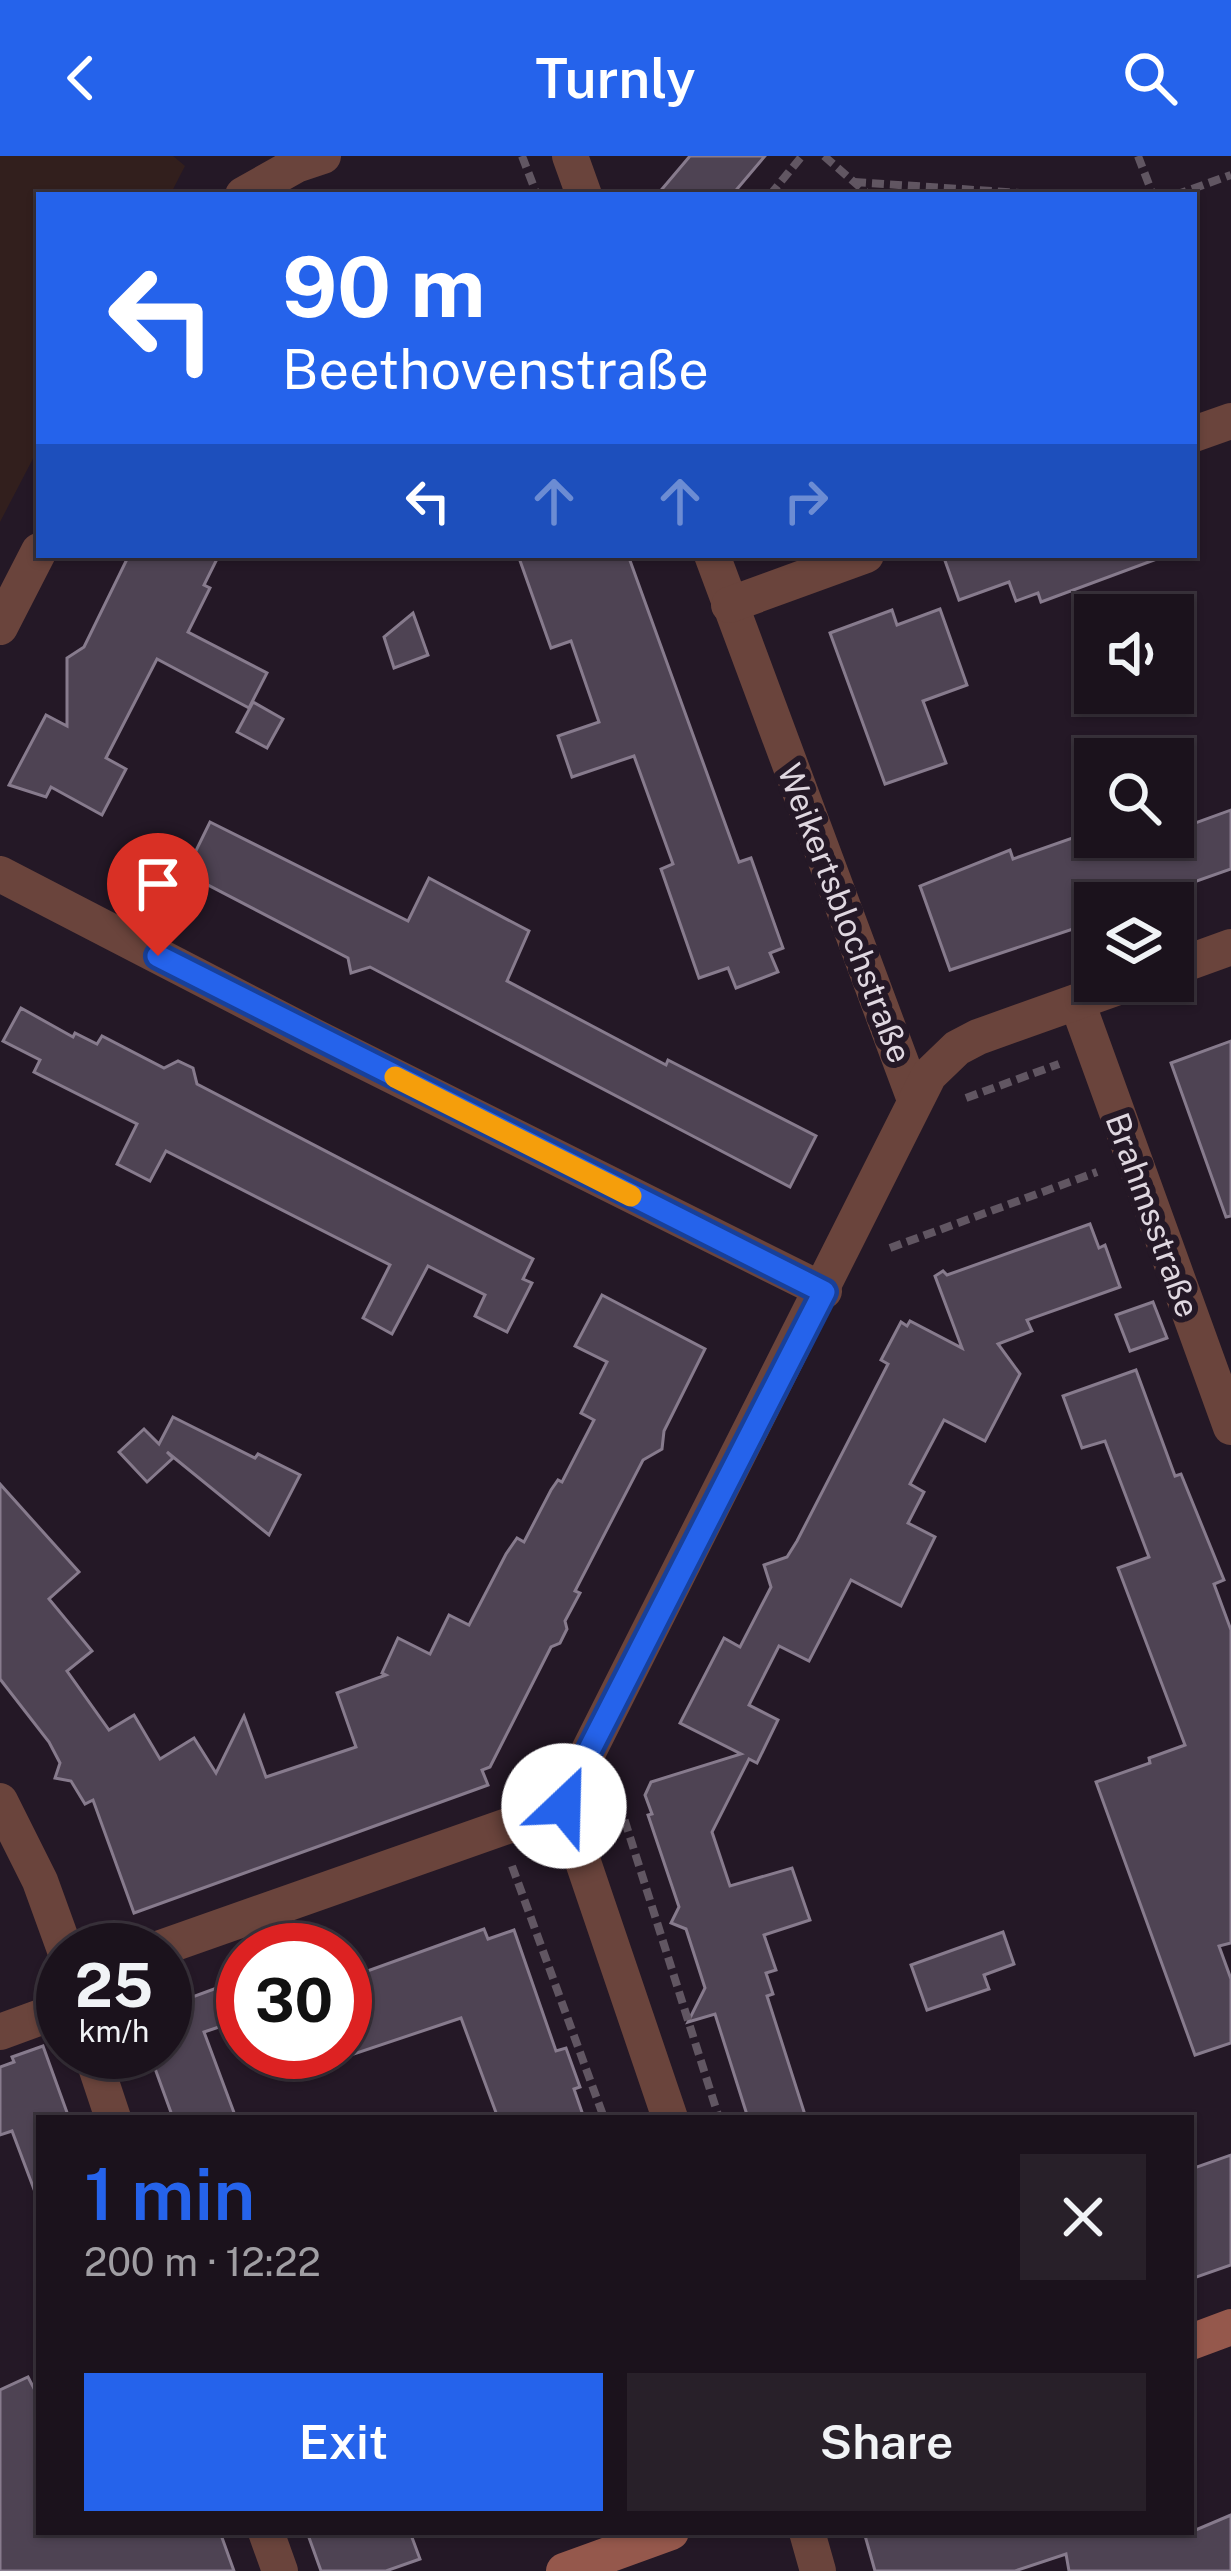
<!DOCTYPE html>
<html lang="en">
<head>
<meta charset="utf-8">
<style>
	body { margin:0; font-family:"Public Sans",sans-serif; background:#282029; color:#f1f3f6; height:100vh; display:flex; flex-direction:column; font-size:45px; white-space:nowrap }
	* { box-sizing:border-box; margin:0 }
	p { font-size:39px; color:#a09ea3 }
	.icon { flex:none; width:66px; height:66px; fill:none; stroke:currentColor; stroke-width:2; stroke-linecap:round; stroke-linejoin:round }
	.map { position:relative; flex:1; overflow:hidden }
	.panel { position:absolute; left:36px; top:1959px; width:1158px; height:420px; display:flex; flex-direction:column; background:#1b121c; border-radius:0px; box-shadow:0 3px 9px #0004,0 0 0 3px #39323b }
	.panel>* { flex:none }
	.top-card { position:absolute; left:36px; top:36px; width:1161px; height:366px; border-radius:0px; box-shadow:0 3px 9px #0004,0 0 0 3px #39323b; background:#2563eb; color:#fff; overflow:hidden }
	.tools { position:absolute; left:1074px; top:438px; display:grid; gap:24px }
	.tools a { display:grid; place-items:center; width:120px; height:120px; border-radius:0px; background:#1b121c; box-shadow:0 3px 9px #0004,0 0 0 3px #39323b; font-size:60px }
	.speed { position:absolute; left:36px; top:1767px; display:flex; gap:24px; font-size:60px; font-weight:700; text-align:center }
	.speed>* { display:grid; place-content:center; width:156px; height:156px; border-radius:50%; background:#1b121c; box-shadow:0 3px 9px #0004,0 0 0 3px #39323b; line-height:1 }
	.speed small { font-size:30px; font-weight:400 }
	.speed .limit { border:18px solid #d22; background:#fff; color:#111 }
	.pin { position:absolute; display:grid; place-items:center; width:102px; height:102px; color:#fff; margin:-123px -51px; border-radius:50% 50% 50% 0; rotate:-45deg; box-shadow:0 0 12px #0007 }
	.pin .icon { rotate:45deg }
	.me { position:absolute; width:132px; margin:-66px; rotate:24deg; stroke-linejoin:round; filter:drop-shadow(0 0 9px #0008) }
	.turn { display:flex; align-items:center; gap:42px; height:252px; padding:0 48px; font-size:54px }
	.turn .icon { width:156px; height:156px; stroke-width:2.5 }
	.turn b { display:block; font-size:84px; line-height:102px }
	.lanes { display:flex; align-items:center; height:114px; padding:0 48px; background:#0003; justify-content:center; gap:60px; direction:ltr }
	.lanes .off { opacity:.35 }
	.round { display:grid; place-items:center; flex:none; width:126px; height:126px; border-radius:0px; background:#282029 }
	.overview { display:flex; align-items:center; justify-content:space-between; height:204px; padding:0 48px }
	h1 { font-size:72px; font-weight:600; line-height:90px; color:#2563eb }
	.action { display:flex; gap:24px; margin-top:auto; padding:24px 48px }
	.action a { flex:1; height:138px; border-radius:0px; background:#2563eb; color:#fff; font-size:48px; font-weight:600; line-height:138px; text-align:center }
	.action a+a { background:#282029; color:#f1f3f6 }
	header { display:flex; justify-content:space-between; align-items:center; height:156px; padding:0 48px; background:#2563eb; color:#fff; font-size:54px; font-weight:600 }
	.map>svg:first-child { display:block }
</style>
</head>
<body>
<header><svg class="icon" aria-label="back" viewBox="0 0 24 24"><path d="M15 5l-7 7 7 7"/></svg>Turnly<svg class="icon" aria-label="search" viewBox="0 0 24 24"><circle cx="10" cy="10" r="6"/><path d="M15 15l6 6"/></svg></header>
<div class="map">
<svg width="1231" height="2415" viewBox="0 0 1231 2415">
	<rect width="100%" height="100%" fill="#241826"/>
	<polygon fill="#321f1d" points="0,0 173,0 185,10 170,39 39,39 39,291 0,366"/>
	<g fill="#4e4353" stroke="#877b8d" stroke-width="3">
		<polygon points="690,0 765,0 732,39 657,39"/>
		<polygon points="129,399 219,399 204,429 210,432 188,476 267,517 249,552 157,503 106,602 126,613 102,659 51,631 46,641 9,629 46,559 67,570 67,502 84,491"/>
		<polygon points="518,399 628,399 739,706 751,702 783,792 770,797 778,816 736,832 728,812 699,822 661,713 673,708 634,600 572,621 558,580 599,566 571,485 551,492"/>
		<polygon points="943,399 1157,399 1157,403 1041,446 1038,437 1016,445 1009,426 959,444"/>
		<polygon points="940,453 967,529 923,545 946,607 885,628 830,477 892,454 897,469"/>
		<polygon points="413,457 428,499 394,512 384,481"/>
		<polygon points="253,546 283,563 267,592 237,576"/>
		<polygon points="1231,654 1231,713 1157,739 1155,733 1117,747 1095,747 1095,755 1090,757 1094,766 950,814 920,730 1010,694 1013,703 1095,674 1095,681 1173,681 1173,675"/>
		<polygon points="210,666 408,765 429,722 529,775 507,825 666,909 668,904 816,980 790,1031 370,811 351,817 348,802 185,717"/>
		<polygon points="21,852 73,881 75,877 97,888 102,880 164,912 178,905 193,912 197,928 533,1103 523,1123 532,1127 507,1176 475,1160 485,1139 428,1110 392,1178 363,1162 390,1109 166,995 150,1025 117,1008 137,968 34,916 40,904 3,885"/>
		<polygon points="1231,885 1231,1060 1226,1061 1171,907"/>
		<polygon points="1090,1068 1099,1092 1105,1089 1120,1131 1027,1164 1032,1175 998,1188 1020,1218 985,1285 944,1264 910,1328 924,1336 908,1367 935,1381 901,1450 851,1424 809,1505 779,1490 749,1549 778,1564 757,1607 749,1603 712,1676 730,1730 792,1712 810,1764 764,1779 776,1814 766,1817 773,1838 767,1840 806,1962 748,1962 715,1858 688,1866 705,1832 686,1773 671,1767 679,1751 648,1659 652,1658 645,1639 651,1626 741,1598 680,1567 724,1482 740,1491 771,1431 764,1409 787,1401 797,1385 888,1208 881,1204 901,1166 907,1170 910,1165 962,1192 935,1120 943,1115 947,1119"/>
		<polygon points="602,1139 705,1193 664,1275 662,1293 643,1304 575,1435 580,1437 565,1465 567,1473 560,1487 551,1491 490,1611 482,1614 488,1629 134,1757 93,1644 85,1648 71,1625 55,1622 60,1607 49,1586 0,1523 0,1328 79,1416 49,1443 92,1495 67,1515 109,1574 134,1559 160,1603 194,1582 216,1617 244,1560 266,1621 356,1591 337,1537 386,1519 382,1517 398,1482 430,1498 449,1459 469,1469 506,1398 517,1382 524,1386 551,1334 558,1324 562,1326 594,1264 581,1257 607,1206 575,1190"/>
		<polygon points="1153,1146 1167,1182 1130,1195 1116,1159"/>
		<polygon points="1136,1214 1175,1320 1181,1318 1224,1424 1214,1428 1231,1474 1231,1787 1219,1790 1231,1823 1231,1887 1195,1899 1096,1626 1150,1607 1149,1602 1185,1589 1118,1412 1149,1401 1105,1285 1082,1292 1063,1240"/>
		<polygon points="173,1261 255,1302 258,1298 300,1319 269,1379 167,1296 173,1302 147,1326 119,1296 144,1273 159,1288"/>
		<polygon points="484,1773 488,1783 514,1774 556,1895 566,1892 580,1931 574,1933 584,1962 498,1962 461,1862 345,1901 345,1823"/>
		<polygon points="1003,1776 1014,1808 984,1819 989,1833 927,1854 911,1809"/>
		<polygon points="233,1826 243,1863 204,1876 236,1962 173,1962 149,1896 165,1896 165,1851"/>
		<polygon points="43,1890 69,1962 39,1962 39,2035 35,2036 12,1975 0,1979 0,1911 14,1906 12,1901"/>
		<polygon points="1231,1999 1231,2109 1191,2123 1191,2013"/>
		<polygon points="28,2221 39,2242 39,2376 220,2376 234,2415 0,2415 0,2234"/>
		<polygon points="1231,2359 1231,2415 1069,2415 1066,2398 1015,2415 875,2415 864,2376 1191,2376"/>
		<polygon points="307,2376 410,2376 420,2403 386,2415 321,2415"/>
	</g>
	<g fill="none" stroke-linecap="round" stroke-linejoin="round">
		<g stroke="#615662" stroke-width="8" stroke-dasharray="12 6" stroke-linecap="butt">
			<polyline points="522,0 537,39"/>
			<polyline points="824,0 869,39"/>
			<polyline points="1138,0 1153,39"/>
			<polyline points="854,26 1051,39"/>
			<polyline points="770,39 802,0"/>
			<polyline points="1175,39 1231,19"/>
			<polyline points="966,942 1059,908"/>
			<polyline points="890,1092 1097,1016"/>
			<polyline points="619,1630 616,1637 719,1962"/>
			<polyline points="512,1710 604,1962"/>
		</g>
		<g stroke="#6a443c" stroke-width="36">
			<polyline points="570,0 584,39"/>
			<polyline points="243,39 296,9 323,0"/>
			<polyline points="1194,278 1231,265"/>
			<polyline points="712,399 915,944"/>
			<polyline points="729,449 866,399"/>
			<polyline points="0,471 39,395"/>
			<polyline points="0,718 315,881 824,1135"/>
			<polyline points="1173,812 1231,791"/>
			<polyline points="1077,846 1231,1271"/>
			<polyline points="0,1645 40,1725 65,1794"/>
			<polyline points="155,1794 564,1650"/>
			<polyline points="0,1876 63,1853"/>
			<polyline points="91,1896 113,1962"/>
			<polyline points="670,1962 564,1650 571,1630 929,919 957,892 978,881 1135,825"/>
			<polyline points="266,2376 280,2415"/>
			<polyline points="807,2376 818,2415"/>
		</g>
		<g stroke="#95584c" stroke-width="36">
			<polyline points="1191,2186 1231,2171"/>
			<polyline points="564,2415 671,2376"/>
		</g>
	</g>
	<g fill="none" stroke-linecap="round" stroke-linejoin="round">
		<g stroke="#184099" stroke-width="30">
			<polyline id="route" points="158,800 824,1136 571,1630 564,1650"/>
		</g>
		<use href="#route" stroke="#2563eb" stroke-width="21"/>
		<polyline stroke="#f59e0b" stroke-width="21" points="395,921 631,1040"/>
	</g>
	<g text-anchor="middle" stroke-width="12" stroke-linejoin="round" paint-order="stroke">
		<g font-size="33" fill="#dfd7e0" stroke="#241826">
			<text transform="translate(845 757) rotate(69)" y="12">Weikertsblochstraße</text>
			<text transform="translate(1153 1059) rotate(70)" y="12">Brahmsstraße</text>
		</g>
	</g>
</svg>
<div class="tools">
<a><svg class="icon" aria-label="sound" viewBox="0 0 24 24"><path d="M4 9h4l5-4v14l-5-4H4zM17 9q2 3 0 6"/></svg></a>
<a><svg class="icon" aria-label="search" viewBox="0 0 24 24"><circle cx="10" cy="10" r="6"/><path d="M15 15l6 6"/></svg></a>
<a><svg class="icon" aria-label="layers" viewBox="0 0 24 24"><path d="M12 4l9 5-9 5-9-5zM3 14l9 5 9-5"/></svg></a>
</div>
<div class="speed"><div>25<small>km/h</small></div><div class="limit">30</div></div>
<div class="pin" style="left:158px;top:800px;background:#d93025"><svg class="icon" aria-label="arrive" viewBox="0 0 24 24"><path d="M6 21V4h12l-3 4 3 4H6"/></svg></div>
<svg class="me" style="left:564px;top:1650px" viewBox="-20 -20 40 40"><circle r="19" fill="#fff"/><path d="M0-13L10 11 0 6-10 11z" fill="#2563eb"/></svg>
<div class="top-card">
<div class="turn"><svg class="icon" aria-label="left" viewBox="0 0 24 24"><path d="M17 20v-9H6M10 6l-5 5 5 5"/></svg><div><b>90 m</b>Beethovenstraße</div></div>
<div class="lanes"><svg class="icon" aria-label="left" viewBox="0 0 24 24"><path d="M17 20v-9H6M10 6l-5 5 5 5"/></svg><svg class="icon off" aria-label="ahead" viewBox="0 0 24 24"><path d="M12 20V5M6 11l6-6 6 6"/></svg><svg class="icon off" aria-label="ahead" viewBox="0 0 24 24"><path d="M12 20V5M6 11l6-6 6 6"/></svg><svg class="icon off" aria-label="right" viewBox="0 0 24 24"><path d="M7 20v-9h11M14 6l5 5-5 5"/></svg></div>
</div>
<section class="panel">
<div class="overview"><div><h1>1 min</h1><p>200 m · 12:22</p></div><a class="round"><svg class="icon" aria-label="close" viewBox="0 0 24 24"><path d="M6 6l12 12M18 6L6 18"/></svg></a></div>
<div class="action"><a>Exit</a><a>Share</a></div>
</section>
</div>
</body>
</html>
